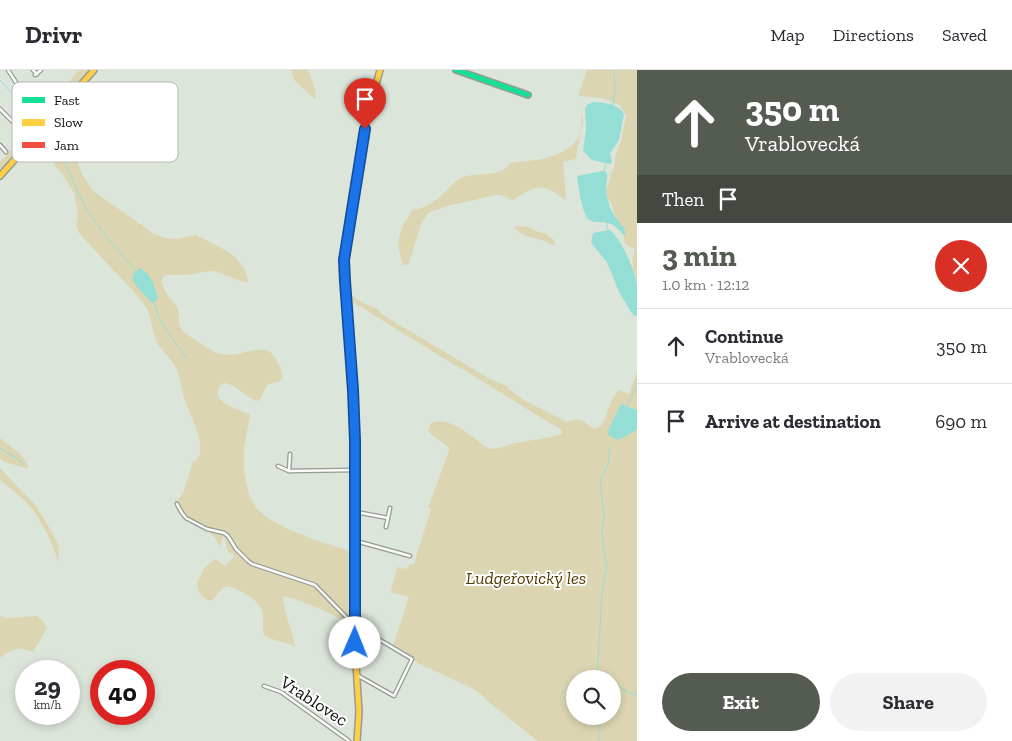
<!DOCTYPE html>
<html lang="en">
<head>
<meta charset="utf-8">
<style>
	body { margin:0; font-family:"Zilla Slab",serif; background:#f2f2f3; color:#2b2b33; height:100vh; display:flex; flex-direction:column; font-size:19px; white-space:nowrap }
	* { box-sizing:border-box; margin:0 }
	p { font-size:16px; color:#7c7c81 }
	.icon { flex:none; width:28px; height:28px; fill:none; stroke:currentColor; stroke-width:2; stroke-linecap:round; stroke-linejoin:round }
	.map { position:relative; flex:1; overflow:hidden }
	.drawer { display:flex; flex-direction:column; background:#fff; width:375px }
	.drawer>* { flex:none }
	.guide { background:#545c52; color:#fff; overflow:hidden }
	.controls { position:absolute; left:566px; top:600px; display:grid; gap:10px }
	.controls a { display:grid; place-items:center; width:55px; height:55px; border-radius:50%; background:#fff; box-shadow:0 2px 8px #0003; font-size:25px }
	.speed { position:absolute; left:15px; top:590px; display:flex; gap:10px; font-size:25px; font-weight:700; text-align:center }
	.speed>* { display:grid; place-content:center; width:65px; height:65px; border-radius:50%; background:#fff; box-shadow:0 2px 8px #0003; line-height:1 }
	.speed small { font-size:12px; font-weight:400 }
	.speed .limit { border:8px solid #d22; background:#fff; color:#111 }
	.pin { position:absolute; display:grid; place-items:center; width:42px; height:42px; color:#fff; margin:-51px -21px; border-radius:50% 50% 50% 0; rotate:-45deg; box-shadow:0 0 5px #0007 }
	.pin .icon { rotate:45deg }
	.me { position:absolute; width:55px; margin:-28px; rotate:1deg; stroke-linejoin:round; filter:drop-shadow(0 0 4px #0008) }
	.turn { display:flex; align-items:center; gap:18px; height:105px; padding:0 25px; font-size:22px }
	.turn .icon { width:65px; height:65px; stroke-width:2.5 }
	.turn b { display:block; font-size:35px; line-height:42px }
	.then { display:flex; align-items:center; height:48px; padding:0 25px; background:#0003; gap:10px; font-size:19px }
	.round { display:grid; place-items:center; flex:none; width:52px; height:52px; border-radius:26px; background:#f2f2f3 }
	.overview { display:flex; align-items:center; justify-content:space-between; height:85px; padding:0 25px }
	h1 { font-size:30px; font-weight:700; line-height:38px; color:#545c52 }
	.action { display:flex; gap:10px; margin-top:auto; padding:10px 25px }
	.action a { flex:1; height:58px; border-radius:30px; background:#545c52; color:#fff; font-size:20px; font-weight:700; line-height:58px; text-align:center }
	.action a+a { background:#f2f2f3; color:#2b2b33 }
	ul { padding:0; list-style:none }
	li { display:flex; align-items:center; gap:15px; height:75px; padding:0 25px; border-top:1px solid #e1e1e2 }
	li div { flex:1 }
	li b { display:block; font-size:19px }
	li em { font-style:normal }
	header { display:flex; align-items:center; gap:30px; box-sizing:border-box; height:70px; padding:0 25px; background:#fff; border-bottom:1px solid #e1e1e2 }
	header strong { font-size:24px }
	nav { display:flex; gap:28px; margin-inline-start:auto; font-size:18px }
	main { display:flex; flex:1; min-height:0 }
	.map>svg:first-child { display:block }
</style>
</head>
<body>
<header>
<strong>Drivr</strong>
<nav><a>Map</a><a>Directions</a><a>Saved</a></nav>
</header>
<main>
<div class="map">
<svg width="637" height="671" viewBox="0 0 637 671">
	<rect width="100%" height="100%" fill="#dce5d9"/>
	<g fill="#dcd5b2" fill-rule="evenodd">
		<path d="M78,0H90L0,101V92L15,76L14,73C19,60 26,45 38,36C44,32 53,30 59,25C67,18 71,8 78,0Z"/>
		<polygon points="291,0 308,0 315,19 316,28 315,29 294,10"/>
		<path d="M587,0H637V212C632,199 631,193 635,179L625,174L621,155L615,145L611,133L608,129L606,120L608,115L611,103L614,98L616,83L621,71L626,46L621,38L622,36L602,28L579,26V23Z"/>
		<path d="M92,15L65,54L62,63L63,68L69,75L74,84L82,104L93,121L153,163L165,168L177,169L196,165L227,181L234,186L244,198L247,206L248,212L246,213L214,201H209L188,205H166C158,209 163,217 167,224C170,229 176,234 178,239C180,247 177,254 183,261C187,265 213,282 218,283C221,284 227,285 230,285C241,285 262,275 270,282C274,285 277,291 279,295C286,309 282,312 268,314L259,331C245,329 238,314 223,313C204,332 239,338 250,345L244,378V402L249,424L256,438L266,447L288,459L315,470L354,482L353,544L346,548L353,555C330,543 308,532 283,526C284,544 292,559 295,576L269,568L264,565C262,558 264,552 263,545C260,528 241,522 228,516C217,519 218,528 210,531C201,527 198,523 197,513L204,498L215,489L225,496L233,488L234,485L228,482L224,465L220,477C213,457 192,457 179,443C177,440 175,436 174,432L176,429L178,430L183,423L192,396L191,393C213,386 190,345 185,331C181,320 181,308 176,298C171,287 160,280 156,270C151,259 152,246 146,237C133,219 117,204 102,188C94,180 87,171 79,163L76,155L78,144L74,123L61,102L54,95L45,70Z"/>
		<path d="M581,40L583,51L576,87L575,89L563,92L566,130C557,124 546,115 535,118C528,120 519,127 512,130L501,125H496L447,136L428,143L421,154L409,193L406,195H404L401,191C401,187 400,184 399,179C397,163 404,152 413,140C425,138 435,132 443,124C449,118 453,112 461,108C474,102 495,107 506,98C508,97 509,94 511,93C517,91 522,92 527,91C544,90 574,82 580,64C582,56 581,48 581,40Z"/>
		<path d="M514,156C519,157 524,156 528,157C534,159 538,163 545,163L554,170L555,174L553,175C550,174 547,172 545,171C534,167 520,167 514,156Z"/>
		<path d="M350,225C355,228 360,231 365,234C373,237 378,238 383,245L490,309L507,316C513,327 554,345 567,352C575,350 579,348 586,353C587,354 592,357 593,358C604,361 607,340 610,334C612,329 616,324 619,320L629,324L637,302V340L627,336L630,364L637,359V671H538L485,629L483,626L472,618L433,600L423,596L412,589L405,581L393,576L409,527L391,522L397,497L407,499L408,495L414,494L431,439L428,438L450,378L428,362L430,354C447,343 473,368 486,377L491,379H495L515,373L552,367L563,363L561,359L548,352L464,300L461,299L351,231ZM575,609H612V646H575Z"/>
		<path d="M0,368C9,376 28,386 28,399L3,391L0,388Z"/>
		<path d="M0,398L36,436L52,462L58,475L59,482L58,491C52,472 44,455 32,439C23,428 11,419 0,410Z"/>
		<path d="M0,546L8,548L37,546L42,550L47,558L33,582C19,576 12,578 0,588Z"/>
	</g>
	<g fill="#95ded5">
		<path d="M593,32C604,33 618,33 624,44L619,70L610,83L612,91L610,94L592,90L583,81L586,59L585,38L587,35Z"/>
		<path d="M603,101L606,102C609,107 606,111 606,117C606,124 608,131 610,137C613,146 625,157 626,164L624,165C619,161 615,154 608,153C602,151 594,154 588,149C582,142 578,115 577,106Z"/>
		<path d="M610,160C623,172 633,197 637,214C637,223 637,237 637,246L633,245L619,222L607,192L591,173L593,163Z"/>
		<path d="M140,198C152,205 154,215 158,228L157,230L152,233L137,217L132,209L133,204Z"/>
		<polygon points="621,334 637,340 637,359 630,364 618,370 608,365 607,363"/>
	</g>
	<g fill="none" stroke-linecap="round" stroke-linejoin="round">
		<g stroke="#95ded5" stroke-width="1">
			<polyline points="0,10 40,55"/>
			<polyline points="613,35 615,19 614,0"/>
			<polyline points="47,64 56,74 85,137 109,170 137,202"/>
			<polyline points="604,102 606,93"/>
			<polyline points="607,161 607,152"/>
			<path d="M154,231C158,253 174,271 187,288"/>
			<polyline points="627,336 637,316"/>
			<polyline points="0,378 23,393"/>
			<polyline points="597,602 607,609"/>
			<polyline points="597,609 602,521 607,498 603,476 602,459 604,444 600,411 608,395 610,376"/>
			<polyline points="612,612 630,623 637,625"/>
			<polyline points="599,646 599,671"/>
		</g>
		<g stroke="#959c93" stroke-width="5">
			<g id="street">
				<polyline points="8,0 17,14"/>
				<polyline points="33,0 37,4"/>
				<polyline points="35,5 41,0"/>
				<polyline points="0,39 17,56"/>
				<polyline points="0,75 6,82"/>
				<polyline points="278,396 289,401 356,400"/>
				<polyline points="289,401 290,384"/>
				<polyline points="177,434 182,443 186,448 207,459 224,463 228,466 236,479 248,491 252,494 315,515 353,554 412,589 394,626 357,605"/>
				<polyline points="356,442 388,448"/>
				<polyline points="386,457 390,438"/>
				<polyline points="356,471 410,486"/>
				<polyline points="264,616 281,622 349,671"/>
			</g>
		</g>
		<g stroke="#959c93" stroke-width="8">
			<polyline id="fast" points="456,0 528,25"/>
		</g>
		<g stroke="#959c93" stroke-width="8">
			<g id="slow">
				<polyline points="358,101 366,51 380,0"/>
				<polyline points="0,106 94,0"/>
				<polyline points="353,318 356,387 355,578 359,642 357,671"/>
			</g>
		</g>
		<g stroke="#959c93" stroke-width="8">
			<polyline id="jam" points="353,318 344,190 358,101"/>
		</g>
		<use href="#street" stroke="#fafbf9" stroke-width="2.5"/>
		<use href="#fast" stroke="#16e098" stroke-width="5"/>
		<use href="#slow" stroke="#ffcf43" stroke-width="5"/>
		<use href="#jam" stroke="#f24e42" stroke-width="5"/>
	</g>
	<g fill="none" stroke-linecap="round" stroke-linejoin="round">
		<g stroke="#114b97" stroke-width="12">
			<polyline id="route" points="355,573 355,371 353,320 345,211 344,190 365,59"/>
		</g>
		<use href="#route" stroke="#1a73e8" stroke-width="9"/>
	</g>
	<g text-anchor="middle" stroke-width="4" stroke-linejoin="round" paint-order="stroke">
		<g font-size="18" font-style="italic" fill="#4f3d00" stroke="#fff">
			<text x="526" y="514">Ludgeřovický les</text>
		</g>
		<g font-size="18" fill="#0b120a" stroke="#fff">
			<text transform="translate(314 631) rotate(33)" y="6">Vrablovec</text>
		</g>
	</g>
	<rect x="12" y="12" width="166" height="80" rx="8" fill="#fff" stroke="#b6b8b6" stroke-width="1"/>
	<rect x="22" y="27" width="23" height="6" fill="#16e098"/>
	<rect x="22" y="49" width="23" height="7" fill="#ffcf43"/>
	<rect x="22" y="72" width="23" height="6" fill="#f24e42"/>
	<g font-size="14" fill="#0b120a">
		<text x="54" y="35">Fast</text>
		<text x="54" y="57">Slow</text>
		<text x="54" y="80">Jam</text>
	</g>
</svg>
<div class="controls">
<a><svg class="icon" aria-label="search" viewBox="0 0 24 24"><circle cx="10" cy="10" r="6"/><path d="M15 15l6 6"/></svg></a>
</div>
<div class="speed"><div>29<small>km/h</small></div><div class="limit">40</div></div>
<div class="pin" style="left:365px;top:59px;background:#d93025"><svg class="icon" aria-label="arrive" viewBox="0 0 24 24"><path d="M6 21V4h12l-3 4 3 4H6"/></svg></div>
<svg class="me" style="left:355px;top:573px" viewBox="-20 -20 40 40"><circle r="19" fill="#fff"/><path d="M0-13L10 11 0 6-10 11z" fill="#1a73e8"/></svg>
</div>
<section class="drawer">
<div class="guide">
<div class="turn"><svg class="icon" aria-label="ahead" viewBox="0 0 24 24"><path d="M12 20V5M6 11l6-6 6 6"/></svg><div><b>350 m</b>Vrablovecká</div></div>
<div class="then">Then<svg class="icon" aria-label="arrive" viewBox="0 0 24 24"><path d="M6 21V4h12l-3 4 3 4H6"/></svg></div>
</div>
<div class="overview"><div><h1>3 min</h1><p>1.0 km · 12:12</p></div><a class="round" style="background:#d93025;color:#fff"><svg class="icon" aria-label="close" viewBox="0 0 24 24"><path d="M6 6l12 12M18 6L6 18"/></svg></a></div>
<ul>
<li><svg class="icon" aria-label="ahead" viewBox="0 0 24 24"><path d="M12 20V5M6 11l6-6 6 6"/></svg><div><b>Continue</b><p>Vrablovecká</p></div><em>350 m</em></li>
<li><svg class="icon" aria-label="arrive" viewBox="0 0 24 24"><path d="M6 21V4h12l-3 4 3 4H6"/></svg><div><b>Arrive at destination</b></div><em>690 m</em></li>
</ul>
<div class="action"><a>Exit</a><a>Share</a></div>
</section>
</main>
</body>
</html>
